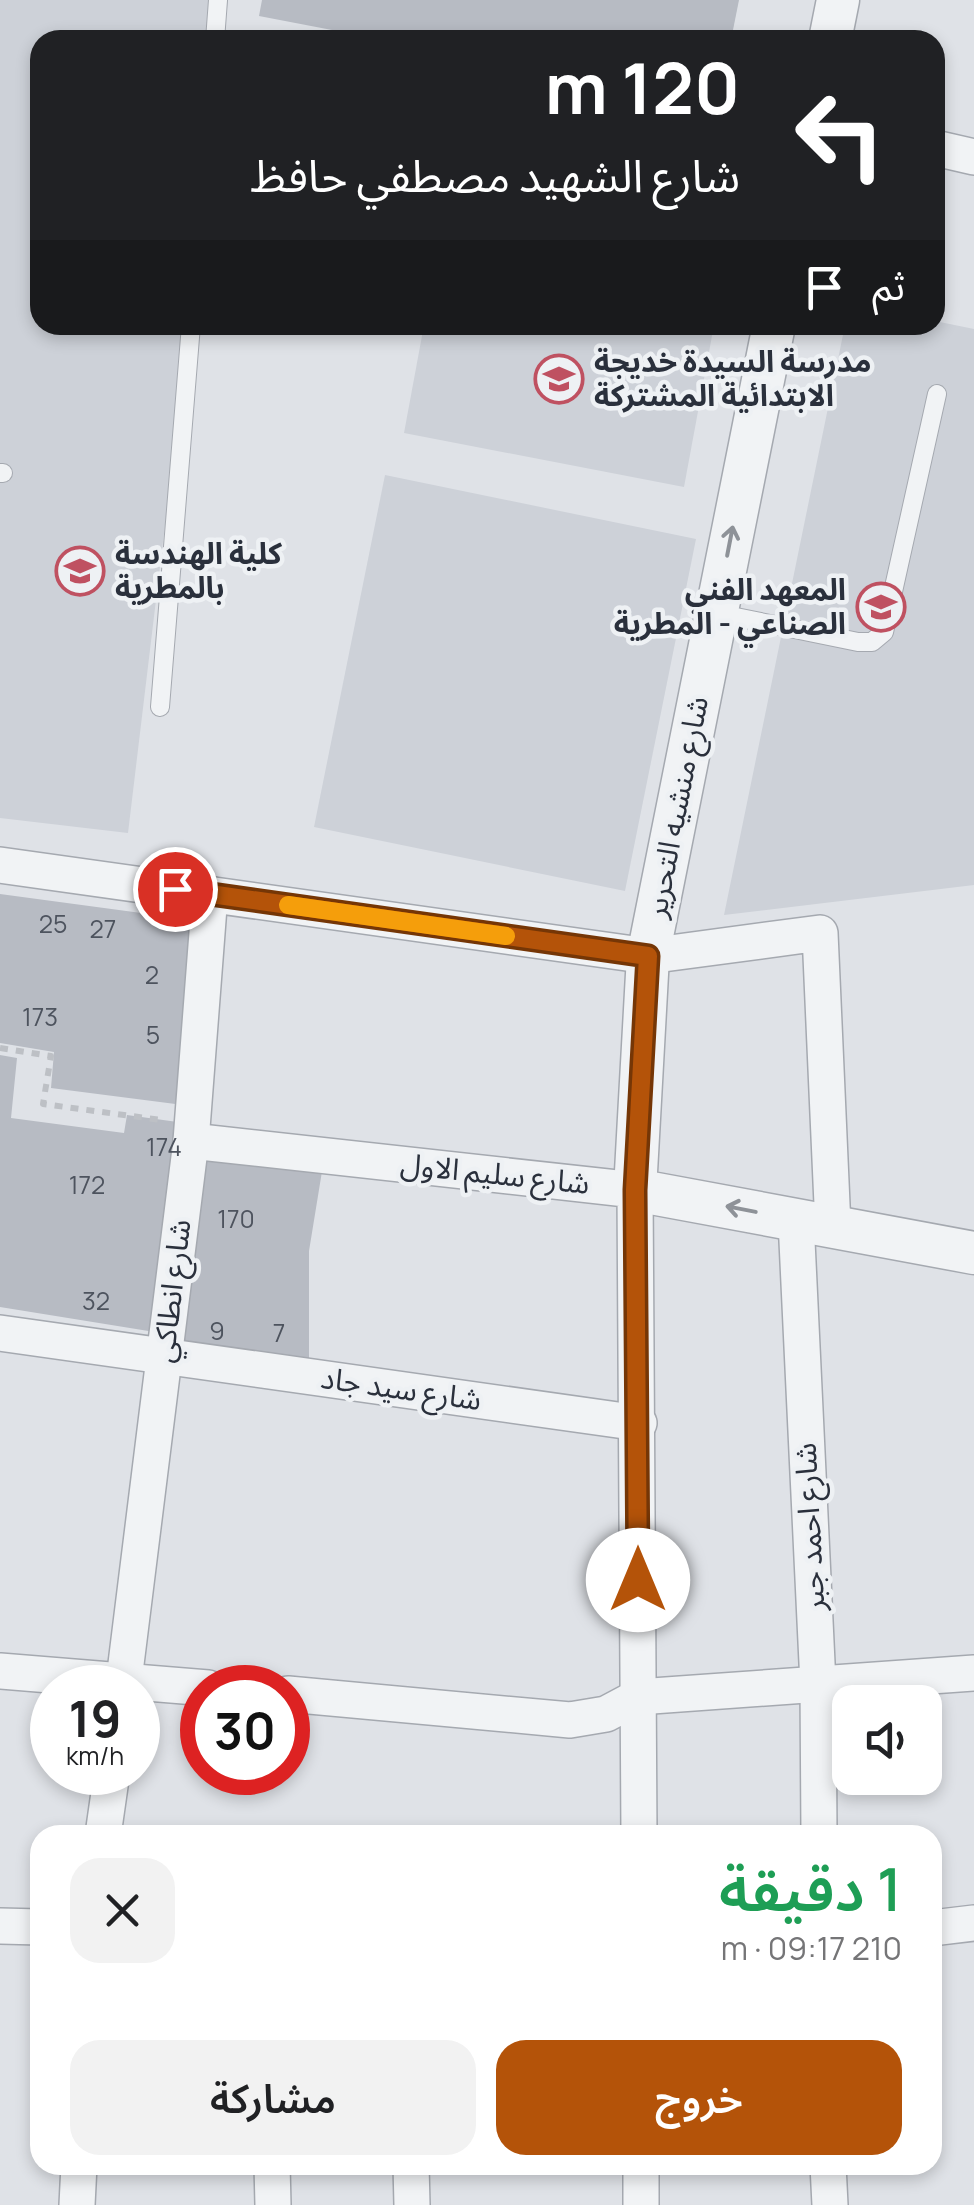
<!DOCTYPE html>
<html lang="ar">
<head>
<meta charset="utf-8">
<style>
	body { margin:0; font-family:Manrope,"Noto Sans Arabic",sans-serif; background:#f2f2f2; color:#202124; direction:rtl; height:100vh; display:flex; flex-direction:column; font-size:38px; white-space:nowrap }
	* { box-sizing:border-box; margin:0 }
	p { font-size:32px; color:#757577 }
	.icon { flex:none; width:55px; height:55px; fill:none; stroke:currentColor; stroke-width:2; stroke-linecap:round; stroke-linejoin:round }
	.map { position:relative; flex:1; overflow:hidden; direction:ltr }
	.side { position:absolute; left:30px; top:1825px; width:912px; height:350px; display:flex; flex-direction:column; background:#fff; border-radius:30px; box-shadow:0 5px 15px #0003; direction:rtl }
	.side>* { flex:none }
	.hud { position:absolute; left:30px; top:30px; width:915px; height:305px; border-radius:30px; box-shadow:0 5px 15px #0003; direction:rtl; background:#202124; color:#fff; overflow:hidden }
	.tools { position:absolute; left:832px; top:1685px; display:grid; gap:20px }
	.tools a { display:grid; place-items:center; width:110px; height:110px; border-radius:20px; background:#fff; box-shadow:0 5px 15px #0003; font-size:50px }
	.speed { position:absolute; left:30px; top:1665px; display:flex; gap:20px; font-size:50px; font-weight:700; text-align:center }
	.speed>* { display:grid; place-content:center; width:130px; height:130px; border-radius:50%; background:#fff; box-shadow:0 5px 15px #0003; line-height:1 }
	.speed small { font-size:25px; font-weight:400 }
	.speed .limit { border:15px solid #d22; background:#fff; color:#111 }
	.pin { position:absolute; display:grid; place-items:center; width:85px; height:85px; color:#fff; margin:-42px; border:5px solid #fff; border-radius:50%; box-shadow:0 2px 10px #0007 }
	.me { position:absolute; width:110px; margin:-55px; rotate:0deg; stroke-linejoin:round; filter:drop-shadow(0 0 8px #0008) }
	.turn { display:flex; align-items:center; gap:35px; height:210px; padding:0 40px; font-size:45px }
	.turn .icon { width:130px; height:130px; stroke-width:2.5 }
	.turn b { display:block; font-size:70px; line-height:85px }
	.then { display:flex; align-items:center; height:95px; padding:0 40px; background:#0003; gap:20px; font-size:38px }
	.round { display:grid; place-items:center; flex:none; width:105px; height:105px; border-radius:30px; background:#f2f2f2 }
	.headline { display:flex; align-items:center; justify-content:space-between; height:170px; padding:0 40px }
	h1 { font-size:60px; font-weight:600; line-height:75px; color:#1e9e55 }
	.action { display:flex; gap:20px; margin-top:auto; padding:20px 40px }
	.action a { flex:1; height:115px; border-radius:30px; background:#b45309; color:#fff; font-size:40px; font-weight:600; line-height:115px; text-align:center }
	.action a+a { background:#f2f2f2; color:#202124 }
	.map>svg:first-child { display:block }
</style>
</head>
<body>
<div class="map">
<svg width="974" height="2205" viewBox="0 0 974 2205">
	<rect width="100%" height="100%" fill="#dfe2e7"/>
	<g fill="#cdd1d8">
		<polygon points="0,0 228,0 223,40 40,40 40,325 189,325 128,833 0,818"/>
		<polygon points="935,321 974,329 974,885 724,915 845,325 935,325"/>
		<polygon points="424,325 714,325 684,487 404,433"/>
		<polygon points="385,475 696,539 625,891 314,827"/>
	</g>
	<g fill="#b7bbc3">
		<polygon points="262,0 739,0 731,40 384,40 259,16"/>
		<polygon points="0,894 208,922 191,1106 51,1088 54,1052 0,1043"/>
		<polygon points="0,1055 17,1058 11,1118 124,1133 127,1115 192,1124 324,1159 309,1251 309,1376 164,1356 167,1334 0,1307"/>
	</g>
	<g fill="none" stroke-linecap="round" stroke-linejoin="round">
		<g stroke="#a5a9b0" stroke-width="20">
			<g id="service">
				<polyline points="215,40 218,0"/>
				<polyline points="0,473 3,473"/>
				<polyline points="716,613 858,642 872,642 884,632 937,394"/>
				<polyline points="160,707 191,325"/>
			</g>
		</g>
		<g stroke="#a5a9b0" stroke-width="38">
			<g id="minor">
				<polyline points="935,148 974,157"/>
				<polyline points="0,865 648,956 820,933 833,1227"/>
				<polyline points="191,1141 635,1190 639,1835"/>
				<polyline points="796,1220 818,1684 819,1835"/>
				<polyline points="0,1333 639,1423"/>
				<polyline points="0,1671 208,1688"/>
				<polyline points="123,1688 191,1141 210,894"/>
				<polyline points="288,1694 570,1720 606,1714 638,1697 974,1673"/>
				<polyline points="103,1835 112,1772"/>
				<polyline points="0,1926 40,1927"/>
				<polyline points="932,1928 974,1923"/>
				<polyline points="272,2165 273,2205"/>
				<polyline points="411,2165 412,2205"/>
				<polyline points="641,2165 641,2205"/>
				<polyline points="828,2165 830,2205"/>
				<polyline points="77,2205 79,2165"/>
			</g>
		</g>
		<g stroke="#a5a9b0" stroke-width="45">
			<g id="tertiary">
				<polyline points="830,40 838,0"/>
				<polyline points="774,325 648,956 635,1190 974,1253"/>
			</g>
		</g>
		<polyline stroke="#bdc0c5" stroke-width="6" stroke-dasharray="8 8" stroke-linecap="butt" points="0,1048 51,1056 43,1104 161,1120"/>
		<use href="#service" stroke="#f1f3f5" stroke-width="18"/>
		<use href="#minor" stroke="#f1f3f5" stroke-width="35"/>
		<use href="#tertiary" stroke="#f1f3f5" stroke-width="42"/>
	</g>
	<defs><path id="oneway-shaft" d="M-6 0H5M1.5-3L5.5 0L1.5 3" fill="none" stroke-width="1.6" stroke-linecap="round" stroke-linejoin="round" transform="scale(2.5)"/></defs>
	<g stroke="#8e9298">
		<use href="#oneway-shaft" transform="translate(730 541) rotate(-79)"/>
		<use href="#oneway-shaft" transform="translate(741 1209) rotate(-169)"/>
	</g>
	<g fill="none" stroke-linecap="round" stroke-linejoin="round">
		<g stroke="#753606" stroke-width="25">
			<polyline id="route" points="175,889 648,956 635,1190 638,1580"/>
		</g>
		<use href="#route" stroke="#b45309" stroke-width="18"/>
		<polyline stroke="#f59e0b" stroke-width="18" points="288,905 506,936"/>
	</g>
	<defs>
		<g id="school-ring" transform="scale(2.5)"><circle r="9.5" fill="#eef1f4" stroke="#bf5161" stroke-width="1.5"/><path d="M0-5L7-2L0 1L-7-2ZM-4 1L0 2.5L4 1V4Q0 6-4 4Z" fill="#bf5161"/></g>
		<g id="university-ring" transform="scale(2.5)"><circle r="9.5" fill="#eef1f4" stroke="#bf5161" stroke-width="1.5"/><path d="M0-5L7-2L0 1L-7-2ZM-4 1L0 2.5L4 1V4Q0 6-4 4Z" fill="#bf5161"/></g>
	</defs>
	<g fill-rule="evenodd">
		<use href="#school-ring" x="559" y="379"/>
		<use href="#university-ring" x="80" y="571"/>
		<use href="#university-ring" x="881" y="607"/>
	</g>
	<g text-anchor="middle" stroke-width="9" stroke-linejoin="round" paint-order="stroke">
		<g font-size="25" fill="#4d535e">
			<text x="53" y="933">25</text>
			<text x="103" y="938">27</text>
			<text x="152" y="984">2</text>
			<text x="40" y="1026">173</text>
			<text x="153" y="1044">5</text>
			<text x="164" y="1156">174</text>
			<text x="87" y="1194">172</text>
			<text x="236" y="1228">170</text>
			<text x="96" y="1310">32</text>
			<text x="217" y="1340">9</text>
			<text x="279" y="1342">7</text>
		</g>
		<g font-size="30" font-weight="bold" fill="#2a303c" stroke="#eef1f4" text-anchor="start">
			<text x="594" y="372">مدرسة السيدة خديجة<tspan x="594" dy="34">الابتدائية المشتركة</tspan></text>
			<text x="115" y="564">كلية الهندسة<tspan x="115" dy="34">بالمطرية</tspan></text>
			<text x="846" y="600" text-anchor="end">المعهد الفني<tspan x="846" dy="34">الصناعي - المطرية</tspan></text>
		</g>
		<g font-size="30" fill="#2a303c" stroke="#eef1f4">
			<text transform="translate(677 807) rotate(-79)" y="10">شارع منشيه التحرير</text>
			<text transform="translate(495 1174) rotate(6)" y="10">شارع سليم الاول</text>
			<text transform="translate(172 1291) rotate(-83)" y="10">شارع انطاكي</text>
			<text transform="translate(401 1389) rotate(8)" y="10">شارع سيد جاد</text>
			<text transform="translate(810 1527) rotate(-93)" y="10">شارع احمد جبر</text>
		</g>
	</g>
</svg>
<div class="tools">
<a><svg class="icon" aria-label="sound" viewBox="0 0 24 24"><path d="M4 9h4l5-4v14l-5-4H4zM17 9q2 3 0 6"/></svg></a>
</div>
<div class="speed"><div>19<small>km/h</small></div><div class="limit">30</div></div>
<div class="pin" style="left:175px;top:889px;background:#d93025"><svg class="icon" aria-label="arrive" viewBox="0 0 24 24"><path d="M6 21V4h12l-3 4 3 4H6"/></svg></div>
<svg class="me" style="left:638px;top:1580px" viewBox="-20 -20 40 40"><circle r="19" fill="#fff"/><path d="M0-13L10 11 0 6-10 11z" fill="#b45309"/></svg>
<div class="hud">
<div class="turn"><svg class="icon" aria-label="left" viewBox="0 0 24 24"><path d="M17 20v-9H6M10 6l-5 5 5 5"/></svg><div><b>120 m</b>شارع الشهيد مصطفي حافظ</div></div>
<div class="then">ثم<svg class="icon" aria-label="arrive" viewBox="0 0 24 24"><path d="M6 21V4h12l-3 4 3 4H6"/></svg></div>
</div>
<section class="side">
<div class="headline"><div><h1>1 دقيقة</h1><p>210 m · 09:17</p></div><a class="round"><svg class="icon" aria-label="close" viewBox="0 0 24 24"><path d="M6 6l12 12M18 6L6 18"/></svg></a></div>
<div class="action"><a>خروج</a><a>مشاركة</a></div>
</section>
</div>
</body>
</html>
